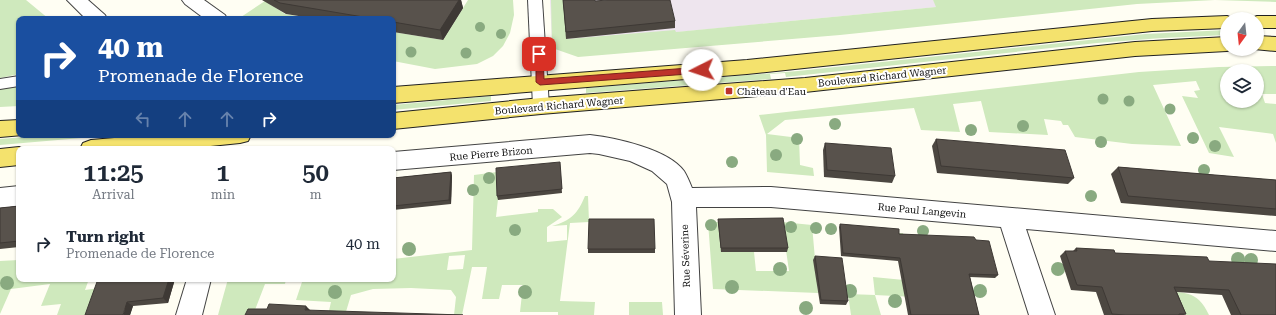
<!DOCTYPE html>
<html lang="en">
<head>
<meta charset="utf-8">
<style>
	body { margin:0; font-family:"Roboto Serif",serif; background:#f2f2f3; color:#1f2937; height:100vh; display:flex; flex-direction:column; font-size:15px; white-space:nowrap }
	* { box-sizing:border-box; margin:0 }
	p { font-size:13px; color:#747a83 }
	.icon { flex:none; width:22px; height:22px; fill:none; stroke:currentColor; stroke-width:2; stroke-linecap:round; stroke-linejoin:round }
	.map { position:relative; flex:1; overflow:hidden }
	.side { position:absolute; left:16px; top:146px; width:380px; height:136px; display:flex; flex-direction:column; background:#fff; border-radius:8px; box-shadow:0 1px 3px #0004 }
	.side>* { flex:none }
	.banner { position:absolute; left:16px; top:16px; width:380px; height:122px; border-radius:8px; box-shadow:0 1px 3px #0004; background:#1a4fa0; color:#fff; overflow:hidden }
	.needle { width:26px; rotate:195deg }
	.controls { position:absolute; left:1220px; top:12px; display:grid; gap:8px }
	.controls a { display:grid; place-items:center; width:44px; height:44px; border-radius:50%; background:#fff; box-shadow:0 1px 3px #0004; font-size:20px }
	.pin { position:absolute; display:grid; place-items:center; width:34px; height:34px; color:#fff; margin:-17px; border-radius:8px; box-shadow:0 2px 6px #0006 }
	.me { position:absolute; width:44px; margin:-22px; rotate:266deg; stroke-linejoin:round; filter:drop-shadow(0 0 3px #0008) }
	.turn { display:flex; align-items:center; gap:14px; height:84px; padding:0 16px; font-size:18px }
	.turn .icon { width:52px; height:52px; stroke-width:2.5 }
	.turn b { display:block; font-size:28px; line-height:34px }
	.lanes { display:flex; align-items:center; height:38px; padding:0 16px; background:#0003; justify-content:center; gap:20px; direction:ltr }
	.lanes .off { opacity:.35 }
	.eta { display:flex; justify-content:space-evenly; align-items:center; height:68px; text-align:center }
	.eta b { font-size:24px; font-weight:600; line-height:28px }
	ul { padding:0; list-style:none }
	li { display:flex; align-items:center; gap:12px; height:60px; padding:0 16px }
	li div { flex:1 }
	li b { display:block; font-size:15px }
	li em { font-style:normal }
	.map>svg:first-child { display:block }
</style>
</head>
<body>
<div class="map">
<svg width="1276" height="315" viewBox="0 0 1276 315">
	<rect width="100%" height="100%" fill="#fffef3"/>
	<polygon fill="#eee5ee" points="550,0 933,0 937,7 552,44"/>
	<g fill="#cfe9bd" fill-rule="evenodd">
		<polygon points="0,0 26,0 49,19 19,19 19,74 0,78"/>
		<polygon points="468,0 513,0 514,15 510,33 503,46 493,56 477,64 435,69 393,61 393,32 443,40"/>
		<polygon points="551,0 563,0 567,39 675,30 676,32 936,7 933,0 1276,0 1276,2 1215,0 1137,4 840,35 578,57 555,49 552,44"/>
		<polygon points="265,1 285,14 317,19 238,19"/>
		<polygon points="1227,30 1227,35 1162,38 1097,43 786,77 785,73 770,74 771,79 586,93 586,88 798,71 1145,34"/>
		<path d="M1276,66V94H1262L1265,103L1276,104V143L1273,134L1219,127L1234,157L1209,153L1182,96L1198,98L1194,91L1200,90L1196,81L1153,85L1181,146L1132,144L1075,137L1068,125H1063L1061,121L1044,119L1048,135L989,132L981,101L953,104L960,132L921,130L914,108L785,120L767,134L799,138L800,165L813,168L814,176L767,172L766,135L759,115L1139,72L1219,67ZM1227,71H1257V101H1227Z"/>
		<polygon points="19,86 19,106 0,107 0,89"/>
		<polygon points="491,96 491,101 393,110 393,105"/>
		<polygon points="50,135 116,135 0,145 0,139"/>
		<path d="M497,172L498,199L496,217L538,212V209H553L562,217L547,227V242L567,240V225L552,226C571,221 578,213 585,196H588L589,222L570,223L560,301L595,302L594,315H558V312H520L523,285H502L499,299H482L487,267H472L462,315H454L456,297L451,290L411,288L373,289L351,295L345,315H328L331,302L296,300L303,279H393V259L472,250L474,175ZM465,255L463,269L447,270L449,256Z"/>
		<polygon points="708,222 718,222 721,251 754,252 756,271 789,271 782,222 812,225 818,293 713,289"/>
		<polygon points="896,233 903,233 914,297 875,295 881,315 851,315 848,294 875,295 873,277 904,280"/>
		<polygon points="19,260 19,279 89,279 85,290 120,285 110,315 57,315 61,304 41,306 50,284 11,289 0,314 0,261"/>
		<polygon points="228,279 286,279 285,284 265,284 253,315 218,315"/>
		<path d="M1158,291C1183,293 1197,289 1209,315H1181Z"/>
		<polygon points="629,302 662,302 663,315 629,315"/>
	</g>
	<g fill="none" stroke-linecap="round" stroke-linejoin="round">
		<g stroke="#434343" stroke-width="2">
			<g id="lane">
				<polygon points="528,0 542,0 549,106 546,110 541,112 536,110 533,106"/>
				<polygon points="19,76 19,86 0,89 0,79"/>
			</g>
		</g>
		<g stroke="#434343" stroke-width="2">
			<g id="street">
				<polygon points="67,0 88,0 105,15 107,19 86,19"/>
				<polygon points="182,0 204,0 225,15 227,19 205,19 185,4"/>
				<path d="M590,135C616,138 668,149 684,171C687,176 690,183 692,188L771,187L1276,231V251L1026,229L1055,315H1029L1001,227L771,207H696L701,315H675L672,202L667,184L652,171L630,161L599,154L590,153L393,170V152Z"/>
				<polygon points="19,186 19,206 0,208 0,188"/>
				<polygon points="187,279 211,279 202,315 176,315"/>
			</g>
		</g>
		<g stroke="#212121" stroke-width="2">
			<g id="primary">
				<polygon points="1227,16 1235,19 1227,19 1227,28 1152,31 747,74 393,103 393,87 747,60 1152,19"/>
				<polygon points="1257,16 1276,16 1276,28 1257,28 1257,19 1249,19"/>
				<polygon points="1257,36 1276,37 1276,51 1254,49 1257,49"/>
				<polygon points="1227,37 1227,49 1233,49 1227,51 1135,56 805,92 541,114 393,129 393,113 541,98 805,78 1135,42"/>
				<polygon points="19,120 19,135 23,135 0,137 0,121"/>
				<polygon points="149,135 251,135 248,141 240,143 181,149 80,149 83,143 91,140"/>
				<polygon points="19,147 24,149 19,149 19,165 0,167 0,149"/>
			</g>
		</g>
		<use href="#lane" fill="#fff" fill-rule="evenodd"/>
		<use href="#street" fill="#fff" fill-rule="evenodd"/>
		<use href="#primary" fill="#f4e26d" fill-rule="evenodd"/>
	</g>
	<g fill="#89aa80">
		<circle cx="480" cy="27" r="5"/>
		<circle cx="501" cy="34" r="5"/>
		<circle cx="411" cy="52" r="5.5"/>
		<circle cx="466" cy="53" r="5.5"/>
		<circle cx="1103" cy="99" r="5.5"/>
		<circle cx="1129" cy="101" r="5.5"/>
		<circle cx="1170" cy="109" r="5.5"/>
		<circle cx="835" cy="124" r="6"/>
		<circle cx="1023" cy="126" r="6"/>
		<circle cx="971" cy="130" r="6"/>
		<circle cx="1193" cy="138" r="6"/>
		<circle cx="797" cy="139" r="6"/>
		<circle cx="1101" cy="142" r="6"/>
		<circle cx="1215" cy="146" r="6"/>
		<circle cx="776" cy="155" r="6"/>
		<circle cx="732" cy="162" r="6"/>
		<circle cx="1204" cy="170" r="6"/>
		<circle cx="489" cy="178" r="6"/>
		<circle cx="473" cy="190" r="6"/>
		<circle cx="1091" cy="196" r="6"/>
		<circle cx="711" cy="225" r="6"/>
		<circle cx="791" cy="227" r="6"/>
		<circle cx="816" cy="228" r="6"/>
		<circle cx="831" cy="229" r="6"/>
		<circle cx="515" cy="230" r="6"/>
		<circle cx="923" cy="231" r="6"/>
		<circle cx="409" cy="249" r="7"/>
		<circle cx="1238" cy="259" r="7"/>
		<circle cx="1251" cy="260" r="7"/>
		<circle cx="780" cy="269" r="7"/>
		<circle cx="1058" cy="269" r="7"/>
		<circle cx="7" cy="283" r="7"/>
		<circle cx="732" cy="287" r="7"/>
		<circle cx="850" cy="291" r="7"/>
		<circle cx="980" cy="291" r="7"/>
		<circle cx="335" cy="292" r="7"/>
		<circle cx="525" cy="292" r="7"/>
		<circle cx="895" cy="301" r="7"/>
		<circle cx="806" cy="308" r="7"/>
	</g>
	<g fill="#4c4741">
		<polygon points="262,0 461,0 463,8 443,40 393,32 393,19 317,19 286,14"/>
		<polygon points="563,0 595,1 675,21 675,28 566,39"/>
		<polygon points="936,139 1074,178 1068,184 937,173 932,146"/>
		<polygon points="825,143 895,176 892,183 824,177 823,150"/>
		<polygon points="560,166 562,193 498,200 497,196"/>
		<polygon points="1118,167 1276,180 1276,216 1121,203 1111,174"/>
		<polygon points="451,172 452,176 451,204 393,210 393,178"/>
		<polygon points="19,206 19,247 0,249 0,208"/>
		<polygon points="718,219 788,248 787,252 721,252 718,222"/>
		<polygon points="840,224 899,234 976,240 998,275 995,278 970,277 979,315 908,315 898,261 841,256 839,227"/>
		<polygon points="1076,248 1115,253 1209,261 1276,315 1231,315 1222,295 1177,292 1186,314 1184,315 1104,315 1096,292 1071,290 1060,256 1065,251 1073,251"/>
		<rect x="588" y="249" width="67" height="4"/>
		<polygon points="815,256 848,301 846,305 820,304 813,260"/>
		<polygon points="98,279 175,279 168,303 133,306 130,315"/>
	</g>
	<g fill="#3e3935">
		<polygon points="459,0 461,0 463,8 443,40 440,30"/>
		<polygon points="451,172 452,176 451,204 449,200"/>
		<polygon points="169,279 175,279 168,303 163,298"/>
		<polygon points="127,302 133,306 130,315 123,315"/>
		<polygon points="306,306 311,311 305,310"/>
	</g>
	<g fill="#58524c" stroke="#3e3935">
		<polygon points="274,0 459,0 440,30 393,22 393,19 375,19 280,3"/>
		<polygon points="563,0 595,0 595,1 607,0 670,0 675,21 566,32"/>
		<polygon points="936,139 1065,150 1074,178 941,166"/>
		<polygon points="825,143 891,148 895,176 827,170"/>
		<polygon points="560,162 562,189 497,196 496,168"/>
		<polygon points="1118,167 1276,180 1276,209 1128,196"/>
		<polygon points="451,172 449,200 393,206 393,178"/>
		<polygon points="19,206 19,241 0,243 0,208"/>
		<polygon points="783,218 788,248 721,248 718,219"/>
		<polygon points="589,219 654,219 655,249 588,249"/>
		<polygon points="840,224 899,229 899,234 974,237 976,240 989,241 998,275 969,274 979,315 911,315 900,258 843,253"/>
		<polygon points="1076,248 1114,250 1115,253 1207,257 1209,261 1276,264 1276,315 1241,315 1229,290 1174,287 1186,314 1179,314 1179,315 1125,315 1112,314 1102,287 1077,285 1065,251 1077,251"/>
		<polygon points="815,256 842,258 848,301 821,300"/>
		<polygon points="98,279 169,279 163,298 127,302 123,315 85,315"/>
		<polygon points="269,304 306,306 305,310 463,315 245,315 248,309 267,309"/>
	</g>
	<polygon fill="#bd332b" stroke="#7b211c" points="536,51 542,51 543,54 544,79 702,67 706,70 702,73 540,85 536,82"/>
	<rect fill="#bd332b" stroke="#fff" stroke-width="1.5" x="725" y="87" width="8" height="8" rx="2"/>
	<g text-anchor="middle" stroke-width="4" stroke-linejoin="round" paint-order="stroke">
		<g font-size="10" fill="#101010" stroke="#fff">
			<text transform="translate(882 76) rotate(-6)" y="4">Boulevard Richard Wagner</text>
			<text transform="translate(559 105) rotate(-5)" y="4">Boulevard Richard Wagner</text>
			<text transform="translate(491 153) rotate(-5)" y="4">Rue Pierre Brizon</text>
			<text transform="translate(922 210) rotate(5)" y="4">Rue Paul Langevin</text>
			<text transform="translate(685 256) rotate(-92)" y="4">Rue Séverine</text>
		</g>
		<g font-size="10" fill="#101010" stroke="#fff" text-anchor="start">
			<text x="737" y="95">Château d'Eau</text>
		</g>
	</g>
</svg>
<div class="controls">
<a><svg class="needle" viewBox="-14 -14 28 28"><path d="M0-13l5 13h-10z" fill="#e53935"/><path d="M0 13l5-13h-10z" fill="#747a83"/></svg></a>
<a><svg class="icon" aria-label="layers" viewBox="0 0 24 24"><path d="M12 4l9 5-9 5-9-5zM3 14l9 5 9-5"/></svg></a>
</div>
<div class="pin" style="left:539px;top:54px;background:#d93025"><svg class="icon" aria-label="arrive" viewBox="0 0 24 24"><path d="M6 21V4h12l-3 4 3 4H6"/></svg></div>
<svg class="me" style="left:702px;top:70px" viewBox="-20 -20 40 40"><circle r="19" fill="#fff"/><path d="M0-13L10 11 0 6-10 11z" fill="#bd332b"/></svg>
<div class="banner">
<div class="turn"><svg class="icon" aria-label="right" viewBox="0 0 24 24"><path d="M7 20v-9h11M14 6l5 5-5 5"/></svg><div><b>40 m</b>Promenade de Florence</div></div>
<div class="lanes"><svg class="icon off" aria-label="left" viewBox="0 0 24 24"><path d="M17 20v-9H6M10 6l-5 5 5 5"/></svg><svg class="icon off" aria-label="ahead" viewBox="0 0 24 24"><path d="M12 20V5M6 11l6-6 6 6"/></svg><svg class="icon off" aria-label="ahead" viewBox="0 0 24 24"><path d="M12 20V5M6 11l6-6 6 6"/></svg><svg class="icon" aria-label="right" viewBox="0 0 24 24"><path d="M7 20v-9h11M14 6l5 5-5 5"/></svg></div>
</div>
<section class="side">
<div class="eta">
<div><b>11:25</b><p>Arrival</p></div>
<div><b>1</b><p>min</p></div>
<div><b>50</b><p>m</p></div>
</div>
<ul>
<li><svg class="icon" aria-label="right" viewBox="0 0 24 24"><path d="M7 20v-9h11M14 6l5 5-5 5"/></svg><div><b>Turn right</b><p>Promenade de Florence</p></div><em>40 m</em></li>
</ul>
</section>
</div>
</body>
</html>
